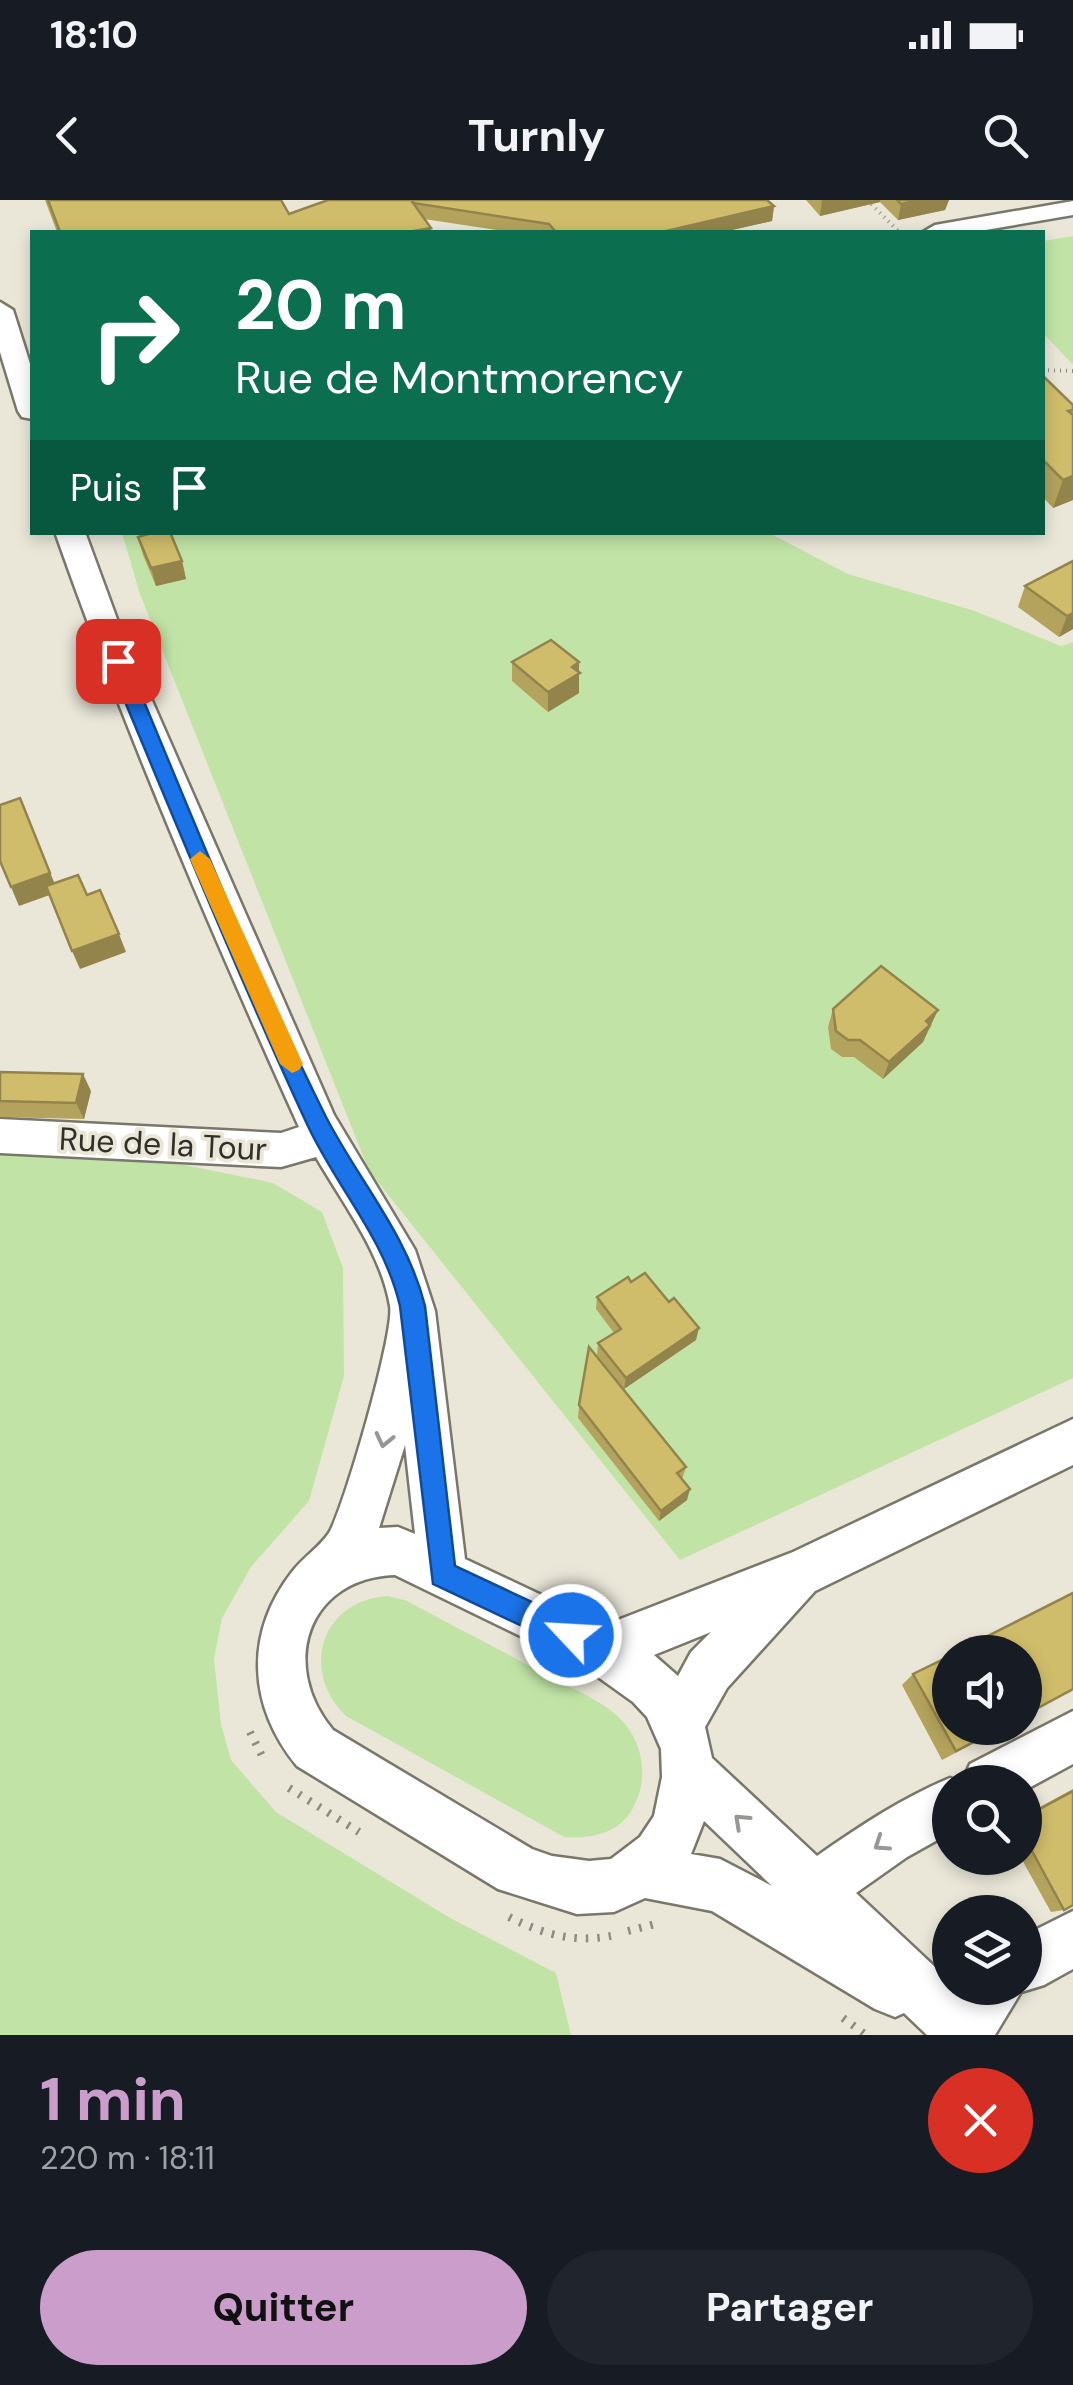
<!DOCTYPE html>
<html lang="fr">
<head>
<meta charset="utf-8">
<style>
	body { margin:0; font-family:"DM Sans",sans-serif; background:#20242c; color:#f1f3f6; height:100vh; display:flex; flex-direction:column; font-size:38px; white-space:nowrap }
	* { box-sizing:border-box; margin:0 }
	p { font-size:32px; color:#9ea1a6 }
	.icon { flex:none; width:55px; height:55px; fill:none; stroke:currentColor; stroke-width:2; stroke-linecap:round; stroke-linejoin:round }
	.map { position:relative; height:1835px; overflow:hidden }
	.drawer { display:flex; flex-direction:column; background:#171b24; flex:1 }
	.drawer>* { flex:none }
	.banner { position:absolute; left:30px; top:30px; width:1015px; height:305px; border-radius:0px; box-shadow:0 5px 15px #0003; background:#0b6e4f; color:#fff; overflow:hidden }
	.tools { position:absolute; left:932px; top:1435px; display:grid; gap:20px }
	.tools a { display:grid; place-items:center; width:110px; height:110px; border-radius:50%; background:#171b24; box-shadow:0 5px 15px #0003; font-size:50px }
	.pin { position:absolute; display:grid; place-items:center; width:85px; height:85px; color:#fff; margin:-42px; border-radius:20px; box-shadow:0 5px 15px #0006 }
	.me { position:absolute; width:110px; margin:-55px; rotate:295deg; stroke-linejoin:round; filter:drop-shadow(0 0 8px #0008) }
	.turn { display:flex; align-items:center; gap:35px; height:210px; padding:0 40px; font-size:45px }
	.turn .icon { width:130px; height:130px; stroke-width:2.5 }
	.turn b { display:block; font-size:70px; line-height:85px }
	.then { display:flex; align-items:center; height:95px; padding:0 40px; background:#0003; gap:20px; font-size:38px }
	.round { display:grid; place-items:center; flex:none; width:105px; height:105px; border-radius:52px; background:#20242c }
	.head { display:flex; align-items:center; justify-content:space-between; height:170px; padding:0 40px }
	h1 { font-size:60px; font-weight:700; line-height:75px; color:#cb9dcb }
	.primary-button { display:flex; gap:20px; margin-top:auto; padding:20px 40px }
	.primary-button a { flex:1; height:115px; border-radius:60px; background:#cb9dcb; color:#111; font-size:40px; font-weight:700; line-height:115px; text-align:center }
	.primary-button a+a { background:#20242c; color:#f1f3f6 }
	.status { display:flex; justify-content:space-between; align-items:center; height:70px; padding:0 50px; background:#171b24; direction:ltr }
	.status svg { height:28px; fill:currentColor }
	header { display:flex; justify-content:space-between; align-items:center; height:130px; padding:0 40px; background:#171b24; font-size:45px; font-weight:700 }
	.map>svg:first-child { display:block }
</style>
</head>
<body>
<div class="status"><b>18:10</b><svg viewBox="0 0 49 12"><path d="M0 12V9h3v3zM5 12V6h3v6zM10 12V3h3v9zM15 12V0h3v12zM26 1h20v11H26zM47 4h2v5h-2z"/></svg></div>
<header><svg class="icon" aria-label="back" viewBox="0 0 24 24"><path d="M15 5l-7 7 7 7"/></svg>Turnly<svg class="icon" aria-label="search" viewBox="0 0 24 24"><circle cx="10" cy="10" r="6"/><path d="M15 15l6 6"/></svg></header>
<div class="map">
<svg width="1073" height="1835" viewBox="0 0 1073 1835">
	<rect width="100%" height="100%" fill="#eae7d9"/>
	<g fill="#c1e4a6">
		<polygon points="1073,36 1073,165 1043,133 1042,41"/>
		<polygon points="122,333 769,333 848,374 975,411 1061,446 1073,442 1073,1178 680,1360 369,971 140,394"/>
		<polygon points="0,952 185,965 273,983 322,1012 343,1068 344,1176 309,1301 251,1367 222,1418 214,1459 221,1524 231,1560 276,1612 452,1719 556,1773 571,1835 0,1835"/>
		<path d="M387,1396L405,1400C452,1425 500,1450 548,1476C574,1490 606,1501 625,1524C643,1546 648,1578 635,1604C622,1633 593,1639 564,1637L346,1516C300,1472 320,1401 387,1396Z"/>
	</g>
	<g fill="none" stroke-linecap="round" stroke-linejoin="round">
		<g stroke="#7a776a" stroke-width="5">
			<g id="minor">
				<polygon points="1073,1 1073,15 974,32 923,32 935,25"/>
				<polygon points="0,102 13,110 32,170 32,219 22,217 18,211 0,152"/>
				<path d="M55,332H85L121,430L334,915L415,1050L435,1111L465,1359L605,1425L793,1352L1073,1219V1265L815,1391L727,1488L705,1527L712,1558L817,1656C860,1626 902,1598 950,1578L961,1582H950V1633L907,1657L856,1693L950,1781V1788L959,1789L1025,1788V1735L1073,1711V1769L1044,1785L1021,1792L995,1835H927L904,1813L895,1817L875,1809L712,1711L645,1698L614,1712L577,1714L498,1689L297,1566C248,1506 244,1434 292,1372C303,1357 319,1348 329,1333C344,1308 395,1131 390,1106C381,1052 343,1004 316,957L281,967L0,953V919L281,933L299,927C211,732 126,534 55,332ZM405,1245L415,1334L398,1327L379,1328ZM395,1375L584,1467L633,1502L647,1517L661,1549L662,1577L654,1616L640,1637L611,1659L589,1661L552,1656L532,1649L333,1530C279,1466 307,1378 395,1375ZM711,1432L691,1452L678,1476L654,1455ZM704,1621L772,1686L720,1659L691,1654Z"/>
				<polygon points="1073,1511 1073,1564 1025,1590 1025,1582 962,1582 970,1564"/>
			</g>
		</g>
		<g stroke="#8d8b82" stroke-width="4" stroke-dasharray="1 5" stroke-linecap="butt">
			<polyline points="867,0 899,32"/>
			<polyline points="1042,170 1073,171"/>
		</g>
		<g stroke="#8d8b82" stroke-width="8" stroke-dasharray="2.5 9" stroke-linecap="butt">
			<polyline points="250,1532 262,1556"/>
			<polyline points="289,1588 359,1632"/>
			<path d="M509,1717C543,1734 573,1743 611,1736"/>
			<polyline points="628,1731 659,1723"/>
			<polyline points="843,1818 866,1835"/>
		</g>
		<use href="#minor" fill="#fff" fill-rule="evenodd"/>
	</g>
	<g fill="#b3a35c">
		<polygon points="45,0 281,0 289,14 413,3 774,6 772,21 723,32 510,32 424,19 431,28 431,32 57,32"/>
		<polygon points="806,0 949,0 945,10 898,20 880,2 820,16"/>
		<polygon points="1042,175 1073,205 1073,300 1053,308 1042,296"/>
		<polygon points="138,337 182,361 186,379 156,386 143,355"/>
		<polygon points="1073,361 1073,429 1059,437 1018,407 1025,386"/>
		<polygon points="512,462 579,472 579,493 548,512 512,481"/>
		<polygon points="833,809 931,827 928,830 923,842 883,879 854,857 842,857 831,849 828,827"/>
		<polygon points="0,872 91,891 84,919 0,917"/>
		<polygon points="631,1082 696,1140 624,1189 597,1155 598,1143 614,1133 596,1109 597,1097"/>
		<polygon points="579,1205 686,1267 682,1279 687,1300 659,1321 578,1218"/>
		<polygon points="913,1474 1003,1528 942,1560 902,1485"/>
		<polygon points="1073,1589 1073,1705 1064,1710 1051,1712 1021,1658 1025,1658 1025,1615"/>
	</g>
	<g fill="#92844b">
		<polygon points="822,0 880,0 880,2 820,16"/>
		<polygon points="920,0 949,0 945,10 898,20 901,4"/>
		<polygon points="774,6 772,21 723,32 662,32"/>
		<polygon points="431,28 431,32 408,32"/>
		<polygon points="1073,276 1073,300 1053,308 1063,280"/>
		<polygon points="182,361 186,379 156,386 151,368"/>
		<polygon points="1073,413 1073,429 1059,437 1067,416"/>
		<polygon points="579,462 579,493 548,512 548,492 572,467"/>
		<polygon points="20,598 58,692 19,706 11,687"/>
		<polygon points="119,734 126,752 80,769 72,751"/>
		<polygon points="938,810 923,842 883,879 889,862 926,821"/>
		<polygon points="83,874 91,891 84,919 76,903"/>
		<polygon points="699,1128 696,1140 624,1189 626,1178"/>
		<polygon points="690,1289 687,1300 659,1321 661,1311"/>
	</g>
	<g fill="#d0bd6b" stroke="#92844b" stroke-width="2.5">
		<polygon points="48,0 281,0 289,14 328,0 411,0 431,28 408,32 60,32"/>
		<polygon points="413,0 767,0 774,6 662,32 556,32 549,24 413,3"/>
		<polygon points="897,0 920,0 901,4"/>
		<polygon points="1042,175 1073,205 1073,210 1068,211 1073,215 1073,276 1063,280 1042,259"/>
		<polygon points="155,332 170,332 182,361 151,368 138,337"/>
		<polygon points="1073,361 1073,413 1067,416 1025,386"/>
		<polygon points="551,440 579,462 572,467 580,473 548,492 512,462"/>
		<polygon points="20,598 50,673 11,687 0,661 0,605"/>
		<polygon points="78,675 87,695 100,690 119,734 72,751 46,686"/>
		<polygon points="881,766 938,810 926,821 930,825 889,862 860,840 848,840 836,831 833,809"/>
		<polygon points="0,872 83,874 76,903 0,901"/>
		<polygon points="645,1073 669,1102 674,1098 699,1128 626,1178 598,1143 621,1129 597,1097 628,1077 631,1082"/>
		<polygon points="589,1147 686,1267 677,1273 690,1289 661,1311 579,1205"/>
		<polygon points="1073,1393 1073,1489 1025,1515 1025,1452 956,1452"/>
		<polygon points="950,1456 950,1528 1001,1528 956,1551 913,1474"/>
		<polygon points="1073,1591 1073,1705 1064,1710 1025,1638 1025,1617"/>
	</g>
	<defs><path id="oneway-chevron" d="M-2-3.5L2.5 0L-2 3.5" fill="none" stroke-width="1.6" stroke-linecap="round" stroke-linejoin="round" transform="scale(2.5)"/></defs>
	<g stroke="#989794">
		<use href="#oneway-chevron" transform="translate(384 1240) rotate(103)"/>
		<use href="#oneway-chevron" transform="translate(741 1621) rotate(-137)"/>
		<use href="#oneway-chevron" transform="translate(881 1644) rotate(146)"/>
	</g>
	<path fill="#1a73e8" stroke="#114b97" stroke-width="2.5" d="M118,455L127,461C191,613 252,769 326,917C359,981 407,1034 425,1106L455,1366L581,1425L585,1435L581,1445L571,1449L433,1384L400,1106C384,1037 336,987 307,924C236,771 173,616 108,461Z"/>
	<polygon fill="#f59e0b" points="200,651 210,659 303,864 299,870 292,873 280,864 190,659"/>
	<g text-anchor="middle" stroke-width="8" stroke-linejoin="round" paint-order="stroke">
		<g font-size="32" fill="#302f2a" stroke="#eae7d9">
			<text transform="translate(163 944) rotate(3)" y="11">Rue de la Tour</text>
		</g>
	</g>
</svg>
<div class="tools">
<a><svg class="icon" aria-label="sound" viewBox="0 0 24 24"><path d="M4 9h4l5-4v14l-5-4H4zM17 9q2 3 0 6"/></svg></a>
<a><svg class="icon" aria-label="search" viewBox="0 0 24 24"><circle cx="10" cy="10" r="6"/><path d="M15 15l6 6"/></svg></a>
<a><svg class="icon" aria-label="layers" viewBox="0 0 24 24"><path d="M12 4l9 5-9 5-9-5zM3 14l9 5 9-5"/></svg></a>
</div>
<div class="pin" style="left:118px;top:461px;background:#d93025"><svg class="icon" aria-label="arrive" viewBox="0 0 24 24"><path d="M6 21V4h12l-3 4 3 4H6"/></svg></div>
<svg class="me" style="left:571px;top:1435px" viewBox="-20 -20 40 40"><circle r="17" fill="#1a73e8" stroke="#fff" stroke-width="3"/><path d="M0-11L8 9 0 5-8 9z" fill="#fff"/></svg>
<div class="banner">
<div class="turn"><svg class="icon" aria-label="right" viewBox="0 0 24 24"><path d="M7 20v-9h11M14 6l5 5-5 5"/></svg><div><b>20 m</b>Rue de Montmorency</div></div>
<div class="then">Puis<svg class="icon" aria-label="arrive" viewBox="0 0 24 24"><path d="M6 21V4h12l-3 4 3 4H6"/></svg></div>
</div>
</div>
<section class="drawer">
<div class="head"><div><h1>1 min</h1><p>220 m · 18:11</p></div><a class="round" style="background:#d93025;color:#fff"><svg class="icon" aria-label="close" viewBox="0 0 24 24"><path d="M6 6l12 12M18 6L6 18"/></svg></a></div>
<div class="primary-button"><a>Quitter</a><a>Partager</a></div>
</section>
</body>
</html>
